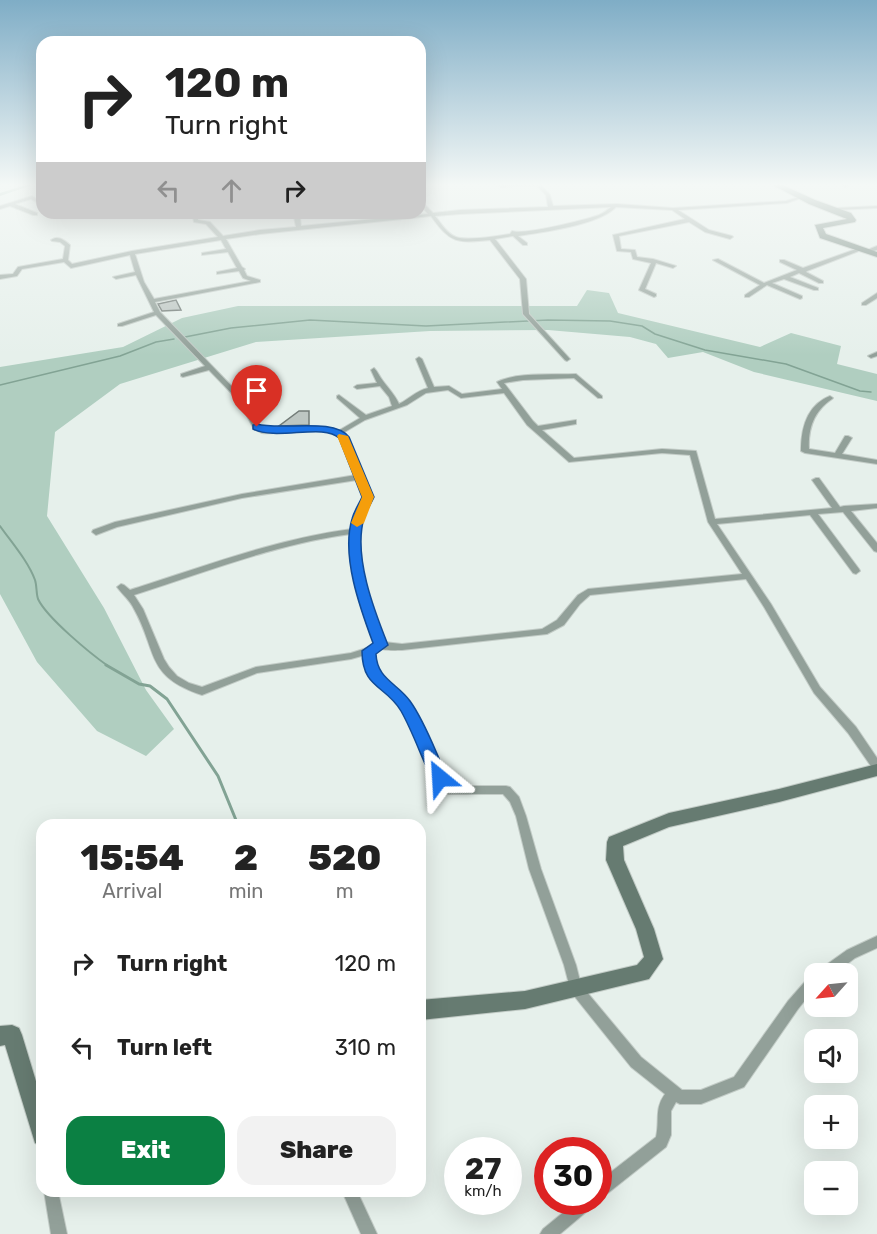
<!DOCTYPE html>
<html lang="en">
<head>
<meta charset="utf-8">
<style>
	body { margin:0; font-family:Rubik,sans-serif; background:#f2f2f2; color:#222; height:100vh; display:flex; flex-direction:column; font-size:22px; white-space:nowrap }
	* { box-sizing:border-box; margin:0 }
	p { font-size:20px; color:#767676 }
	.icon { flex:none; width:33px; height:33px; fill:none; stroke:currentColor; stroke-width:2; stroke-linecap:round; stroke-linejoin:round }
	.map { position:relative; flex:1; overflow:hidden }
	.panel { position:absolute; left:36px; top:819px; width:390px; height:378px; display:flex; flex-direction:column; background:#fff; border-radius:18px; box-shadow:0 6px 24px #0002 }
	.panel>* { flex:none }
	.top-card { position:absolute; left:36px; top:36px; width:390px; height:183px; border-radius:18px; box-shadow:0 6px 24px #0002; background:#fff; color:#222; overflow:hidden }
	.needle { width:39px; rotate:243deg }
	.controls { position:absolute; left:804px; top:963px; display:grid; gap:12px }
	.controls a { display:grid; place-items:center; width:54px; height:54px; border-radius:12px; background:#fff; box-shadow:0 6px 24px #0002; font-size:30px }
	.speed { position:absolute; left:444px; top:1137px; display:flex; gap:12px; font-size:30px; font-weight:700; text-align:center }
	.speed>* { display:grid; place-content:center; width:78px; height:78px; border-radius:50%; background:#fff; box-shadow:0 6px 24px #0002; line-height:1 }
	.speed small { font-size:15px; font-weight:400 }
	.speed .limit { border:9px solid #d22; background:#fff; color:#111 }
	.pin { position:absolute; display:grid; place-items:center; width:51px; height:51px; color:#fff; margin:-62px -26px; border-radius:50% 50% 50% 0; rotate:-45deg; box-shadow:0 0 6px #0007 }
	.pin .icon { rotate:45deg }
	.me { position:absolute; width:66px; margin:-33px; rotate:333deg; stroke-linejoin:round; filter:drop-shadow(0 0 4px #0008) }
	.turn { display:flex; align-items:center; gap:21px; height:126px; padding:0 30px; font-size:27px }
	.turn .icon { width:78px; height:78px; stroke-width:2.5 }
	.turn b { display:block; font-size:42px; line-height:51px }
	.lanes { display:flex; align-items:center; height:57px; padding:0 30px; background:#0003; justify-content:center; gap:30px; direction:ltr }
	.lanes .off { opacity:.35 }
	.eta { display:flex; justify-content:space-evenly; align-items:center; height:102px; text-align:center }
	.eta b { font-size:36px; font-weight:800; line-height:42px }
	.primary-button { display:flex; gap:12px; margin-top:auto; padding:12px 30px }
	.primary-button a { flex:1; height:69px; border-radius:18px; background:#0b8043; color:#fff; font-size:24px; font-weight:800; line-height:69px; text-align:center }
	.primary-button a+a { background:#f2f2f2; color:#222 }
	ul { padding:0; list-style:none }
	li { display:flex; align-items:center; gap:18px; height:84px; padding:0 30px }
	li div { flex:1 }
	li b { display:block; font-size:22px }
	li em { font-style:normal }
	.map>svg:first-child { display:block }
</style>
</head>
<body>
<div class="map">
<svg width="877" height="1234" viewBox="0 0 877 1234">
	<rect width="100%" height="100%" fill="#e6f0eb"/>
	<polygon fill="#b0cec0" points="587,290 609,293 618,313 760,347 791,333 841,346 837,364 877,374 877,401 754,372 703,352 668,358 656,344 630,337 548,330 430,331 256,342 120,384 55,432 47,516 104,608 146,690 174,729 146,756 97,731 37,662 0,594 0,367 123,347 182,318 238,306 577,306"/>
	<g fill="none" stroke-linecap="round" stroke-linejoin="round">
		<g stroke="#82a394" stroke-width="1.5">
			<polyline points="185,337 231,328 310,320 426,326 548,320 610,321 642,326 655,334 705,350 786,364 860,391 871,392"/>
			<polyline points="0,385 120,356 156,342 174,339"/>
		</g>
		<path stroke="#82a394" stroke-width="2" d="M0,526C12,543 28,561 35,580C37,586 36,593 38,599C47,618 91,654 108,666"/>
		<polyline stroke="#82a394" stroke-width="3" points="106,665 139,684 150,686 167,699 218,776 238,825"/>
		<polygon fill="#82a394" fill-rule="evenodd" points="32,183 38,183 0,196 0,193"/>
	</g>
	<g fill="#bdc6c2" stroke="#737c78" stroke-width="1.5">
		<polygon points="176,300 181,310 162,311 158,304"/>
		<polygon points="299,411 309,411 309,425 279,426"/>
	</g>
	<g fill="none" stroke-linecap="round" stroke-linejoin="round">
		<g stroke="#c2cbc6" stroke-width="2">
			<g id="minor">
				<path d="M495,183H500L502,185L539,183L550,195L553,206L617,204L673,208L786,201L802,196L804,197L787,203L678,210L709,230L732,236L733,237L730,239L705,232L689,222L619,236L621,249L635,250L637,257L653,259L676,266L673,268L656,263L645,289L656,294V296L654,297L639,290L651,263L633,259L631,252L617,251L613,235L685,219L672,210L616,207C599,225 543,232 518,236L527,243V245H523L513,236L495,239L526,279L529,314L569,358L570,359L567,361L565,360L523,314L520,279L490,240C457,243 451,244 431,216L260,234L226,239L242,267L245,269L244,270L247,276L260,280V282L155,302L160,312L244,399L260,426L266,429L319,427L338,431L360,418L337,398V396L339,395L366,415L392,406L389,397L380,386L357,389L354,387L357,385L377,383L371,370L374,368C378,372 379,376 383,381C389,389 395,395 399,404C409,399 416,391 428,388L416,359L419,357L422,359L434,387L449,386L462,394L502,389L497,382C516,372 553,375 576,374L602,396V398H598L574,378L523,380L504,383L533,421L538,426L576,420V424L542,430L574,458L662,449L696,451L715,519L832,508L812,480L816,478H819L840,507L844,506L877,504V508L851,511L877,543V552L874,551L843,512L818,514L859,569L860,571L856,574L853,573L810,515L717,524L771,604L820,687L856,727L877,758V770L873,769L848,733L814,693L764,607L746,579L590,595L580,604L564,625L547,634L402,650C396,650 384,651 379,648C375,646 374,639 372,635C359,603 350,569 351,534C276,544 206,572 134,595L143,609L164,659L169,667L177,676L189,683L202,687L256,667L351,653L373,646L376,647L378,649L374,652C376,681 394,683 409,703L450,786H506L510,787L519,797L526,816L541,869L576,965L581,985L641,1057L682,1090H701L734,1077L788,1001L810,976L814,974V989L798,1009L744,1087L701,1104H680L676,1102L671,1111V1135L666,1147L603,1197L598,1199V1182L656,1137C660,1120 654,1109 665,1094L631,1067L571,992L564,965L529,869L516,816L510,802L503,794H447L443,793L403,709C389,690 367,681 365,655L351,659L257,673L202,695C145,676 158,652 134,609C130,600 122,594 117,587L121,584L124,585L130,590C203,567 275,539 352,529L355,515L364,497L357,480L242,498L117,527L96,535L92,532L93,530L115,522L242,494L356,475C351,464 348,450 341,440C331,423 280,435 262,433L254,429L239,401L209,370L183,377L181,376V374L205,366L156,315L122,326H118V324L154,312L136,275L116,279L113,277L135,272L130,255L71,268L64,262L22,269L17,276L0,279V275L13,274L18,267L63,259L65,246L60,242L52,241L51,240C58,235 64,240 70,245L68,260L72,264L132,251L218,237L206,224L194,222L192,213H218L198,217V220L210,222L223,236L260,230L296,227L294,217L297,213H303L300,217L301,226L428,214L420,204V200L433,213L460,210L548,207L546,195L536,185L501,187ZM611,207C607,210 604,213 599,215C585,220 525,235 512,231L510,234C498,236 467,241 456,237C447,234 441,223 435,216L460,214ZM221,240L226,249L202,253V255L228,252L237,268L217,272V274L239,271L243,278L251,281L154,299L144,282L135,254ZM448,390L461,398L504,393L527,425L569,462L662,453L690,455L708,522L742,574L588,589L578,595L557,620L542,629L402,644L384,642C369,607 359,571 359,533L361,531L360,529L363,515L372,497L348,437L343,433L365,420L407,405L426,393Z"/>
				<polygon points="839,183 844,183 849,186 845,187"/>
				<polygon points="32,196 42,202 42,205 31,199 15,204 37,213 37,215 33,215 10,206 0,209 0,206"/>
				<polygon points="877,206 877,208 836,210 834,209 836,208"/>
				<polygon points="877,246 877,250 868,253 865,251"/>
				<polygon points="859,248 864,249 807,271 806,272 823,281 823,283 819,283 799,273 790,277 818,288 818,290 814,290 784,279 772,283 802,296 802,298 800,299 767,285 749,297 745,297 745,295 760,285 713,260 718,259 764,283 797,270 780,262 780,260 784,260 803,268"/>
				<polygon points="877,293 877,298 866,305 862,305 862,303"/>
				<polygon points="877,352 877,356 871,358 868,356"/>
				<path d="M830,396L833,398L832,399C814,411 808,428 809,449L835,453L845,436H848L852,438L842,454L877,460V464L805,453L801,451C801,428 807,405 830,396Z"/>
				<polygon points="877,936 877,948 855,958 834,974 817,974 819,970 847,950"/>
				<polygon points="44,1191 58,1191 67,1234 51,1234"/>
				<polygon points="342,1191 357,1191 377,1234 361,1234"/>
				<polygon points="576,1202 594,1202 592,1207 560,1234 540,1234 543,1229"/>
			</g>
		</g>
		<g stroke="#c2cbc6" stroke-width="2">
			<g id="secondary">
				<polygon points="769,183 778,183 815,200 851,213 856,220 855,222 823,228 826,234 877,252 877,257 820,238 815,225 847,219 809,204"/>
				<polygon points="877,764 877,776 779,802 669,827 623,846 624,860 654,929 663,959 649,979 525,1009 420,1020 420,1000 525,991 637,965 644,957 636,929 606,860 607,842 609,837 669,813 779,789"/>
				<polygon points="12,1025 19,1028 22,1035 42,1101 42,1147 35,1143 5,1045 0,1046 0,1026"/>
			</g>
		</g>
		<use href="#minor" fill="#92a099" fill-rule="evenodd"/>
		<use href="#secondary" fill="#667b71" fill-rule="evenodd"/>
	</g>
	<linearGradient id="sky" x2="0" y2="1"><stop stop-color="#7fadc6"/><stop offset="0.52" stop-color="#f4f8f6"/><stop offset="1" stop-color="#f4f8f6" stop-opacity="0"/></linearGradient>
	<rect width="877" height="355" fill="url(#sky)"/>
	<path fill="#1a73e8" stroke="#114b97" stroke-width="1.5" d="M257,424C282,431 333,417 349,437L374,497C371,504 366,511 364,518C353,556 374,610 388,645L376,654C377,679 397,683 410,701C426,723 436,754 448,778L446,783H434C422,760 414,734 401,711C386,685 362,689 362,651L373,643C360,608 341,556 352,519C354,511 359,504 362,497L339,438C324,423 276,441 253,429V425Z"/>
	<polygon fill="#f59e0b" points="339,434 348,436 374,497 364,523 357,527 351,523 362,497 337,436"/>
</svg>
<div class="controls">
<a><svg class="needle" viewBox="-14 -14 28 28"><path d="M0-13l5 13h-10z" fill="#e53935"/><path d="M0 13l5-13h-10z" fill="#767676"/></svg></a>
<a><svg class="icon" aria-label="sound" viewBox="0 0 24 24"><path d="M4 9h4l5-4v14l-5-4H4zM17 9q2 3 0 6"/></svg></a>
<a>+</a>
<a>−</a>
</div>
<div class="speed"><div>27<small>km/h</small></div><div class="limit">30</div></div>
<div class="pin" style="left:257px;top:427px;background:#d93025"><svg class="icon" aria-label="arrive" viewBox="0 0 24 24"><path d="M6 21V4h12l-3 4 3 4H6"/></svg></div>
<svg class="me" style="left:440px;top:778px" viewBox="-20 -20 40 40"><path d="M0-17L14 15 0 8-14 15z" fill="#1a73e8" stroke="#fff" stroke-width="4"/></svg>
<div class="top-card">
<div class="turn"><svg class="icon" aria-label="right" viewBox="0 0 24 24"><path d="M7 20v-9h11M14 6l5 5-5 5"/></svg><div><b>120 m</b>Turn right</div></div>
<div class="lanes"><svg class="icon off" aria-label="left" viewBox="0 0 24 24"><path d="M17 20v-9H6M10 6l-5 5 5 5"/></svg><svg class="icon off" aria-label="ahead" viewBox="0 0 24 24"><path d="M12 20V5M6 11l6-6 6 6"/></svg><svg class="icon" aria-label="right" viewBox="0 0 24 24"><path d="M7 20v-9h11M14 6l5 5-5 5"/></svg></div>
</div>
<section class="panel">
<div class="eta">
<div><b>15:54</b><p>Arrival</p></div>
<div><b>2</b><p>min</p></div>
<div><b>520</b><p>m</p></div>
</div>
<ul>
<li><svg class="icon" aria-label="right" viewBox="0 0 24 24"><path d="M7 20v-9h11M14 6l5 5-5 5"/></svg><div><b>Turn right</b></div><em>120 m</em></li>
<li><svg class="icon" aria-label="left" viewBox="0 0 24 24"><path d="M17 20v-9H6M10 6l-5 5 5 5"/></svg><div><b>Turn left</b></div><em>310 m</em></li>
</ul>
<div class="primary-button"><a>Exit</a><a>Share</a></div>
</section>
</div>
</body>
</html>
